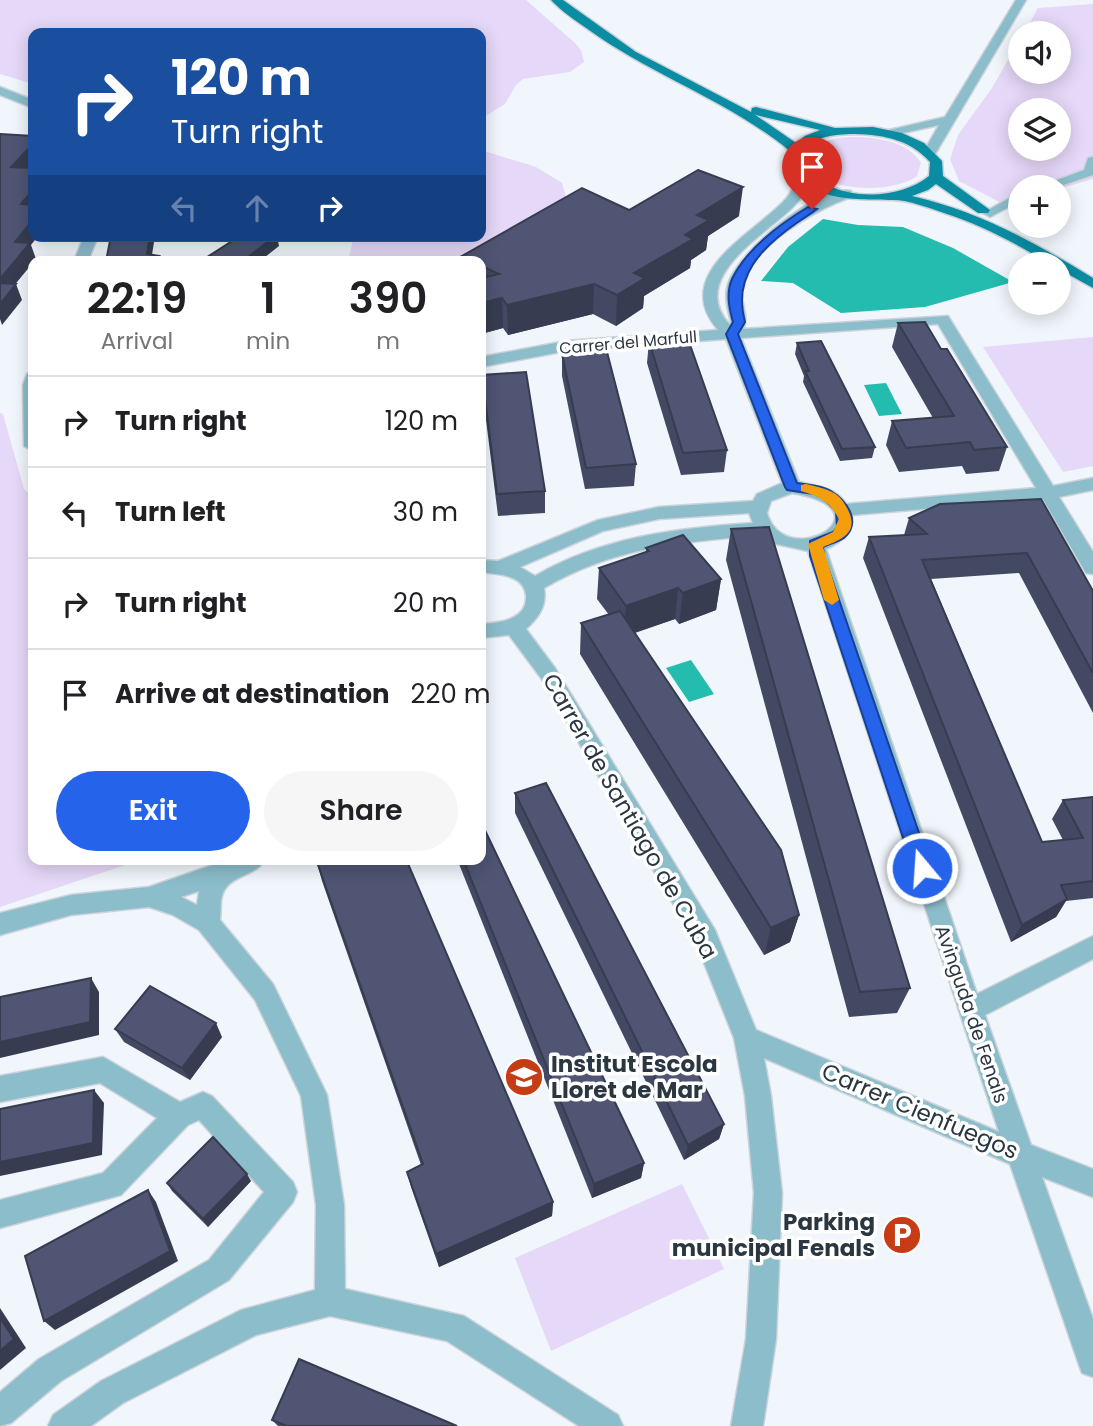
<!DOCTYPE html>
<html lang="en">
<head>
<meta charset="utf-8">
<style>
	body { margin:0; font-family:Poppins,sans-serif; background:#f6f6f6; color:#202124; height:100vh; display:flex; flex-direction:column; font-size:26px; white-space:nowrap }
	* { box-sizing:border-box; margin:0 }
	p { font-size:23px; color:#757577 }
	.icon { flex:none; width:38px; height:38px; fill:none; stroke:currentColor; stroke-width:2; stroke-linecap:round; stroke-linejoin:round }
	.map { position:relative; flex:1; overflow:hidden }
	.panel { position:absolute; left:28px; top:256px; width:458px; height:609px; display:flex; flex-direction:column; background:#fff; border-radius:14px; box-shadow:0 4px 18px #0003 }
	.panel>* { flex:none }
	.guide { position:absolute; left:28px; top:28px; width:458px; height:214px; border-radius:14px; box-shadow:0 4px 18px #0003; background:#1a4fa0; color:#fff; overflow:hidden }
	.buttons { position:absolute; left:1008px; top:21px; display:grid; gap:14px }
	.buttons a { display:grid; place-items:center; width:63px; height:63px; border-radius:50%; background:#fff; box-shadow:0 4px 18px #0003; font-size:35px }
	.pin { position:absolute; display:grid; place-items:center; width:60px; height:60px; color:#fff; margin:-72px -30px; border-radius:50% 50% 50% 0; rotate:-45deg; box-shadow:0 0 7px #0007 }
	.pin .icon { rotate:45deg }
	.me { position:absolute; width:77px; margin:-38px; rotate:342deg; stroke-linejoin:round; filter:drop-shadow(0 0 5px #0008) }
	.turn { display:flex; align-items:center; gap:24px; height:147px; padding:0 28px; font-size:32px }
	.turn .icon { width:91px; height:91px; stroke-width:2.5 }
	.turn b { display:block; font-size:49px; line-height:60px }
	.lanes { display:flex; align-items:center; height:66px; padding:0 28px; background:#0003; justify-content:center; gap:35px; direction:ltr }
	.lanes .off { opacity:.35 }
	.eta { display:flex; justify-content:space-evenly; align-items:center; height:119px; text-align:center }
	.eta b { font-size:42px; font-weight:600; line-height:49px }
	.button { display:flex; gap:14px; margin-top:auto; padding:14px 28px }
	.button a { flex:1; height:80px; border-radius:42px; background:#2563eb; color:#fff; font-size:28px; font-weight:600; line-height:80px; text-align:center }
	.button a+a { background:#f6f6f6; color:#202124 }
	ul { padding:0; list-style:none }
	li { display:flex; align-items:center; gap:21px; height:91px; padding:0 28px; border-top:2px solid #e0e0e0 }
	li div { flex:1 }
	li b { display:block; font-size:26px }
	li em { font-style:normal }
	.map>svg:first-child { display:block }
</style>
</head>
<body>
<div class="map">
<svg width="1093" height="1426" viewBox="0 0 1093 1426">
	<rect width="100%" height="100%" fill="#f0f6fc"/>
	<g fill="#e6d8f8" fill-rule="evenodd">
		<polygon points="0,0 526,0 575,43 581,50 584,62 570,72 523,79 516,85 505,104 481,119 481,33 33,33 33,84 0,74"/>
		<path d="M1093,4V179L1059,189L1020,187V203L1009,207L959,181L950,159L958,135L992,88L1020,39V72H1059V33H1024L1038,8ZM1020,110H1059V149H1020Z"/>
		<path d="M858,137C881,138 908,142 921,163L917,176C893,194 814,195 809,156C818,138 840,137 858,137Z"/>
		<polygon points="481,150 536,167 562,183 569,208 481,261 348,261 354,236 481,236"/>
		<polygon points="1093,337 1093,466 1063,472 983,347"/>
		<polygon points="0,413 3,414 24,489 33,498 33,859 143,859 0,907"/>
		<polygon points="682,1184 724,1269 551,1351 515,1258"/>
	</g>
	<g fill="#23bcaf">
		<polygon points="823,219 858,225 903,227 953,248 1013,282 925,307 841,313 793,283 761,281 788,247"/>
		<polygon points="886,383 902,414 879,416 864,385"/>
		<polygon points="691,660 714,694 689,702 666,668"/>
	</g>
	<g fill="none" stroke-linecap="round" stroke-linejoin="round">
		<g stroke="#ccd3da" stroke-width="3">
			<g id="minor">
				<polygon points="1016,0 1026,0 934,156 924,156 923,153 939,125 885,137 885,131 945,117"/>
				<polygon points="0,87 33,100 33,108 0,95"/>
				<polygon points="1093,157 1093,175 1057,187 1038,187 1084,170 1088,158"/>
				<path d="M805,173L812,177C807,190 801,200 791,209C764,235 687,279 730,325L731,322C728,310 724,297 728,284C738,252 817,185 851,191V197C815,210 752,245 742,286C739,301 750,317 743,329L948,316L1053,486L1093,478V490L1059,497L1093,552V574L1086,573L1043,499L852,515C852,532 841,543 826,549L977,994L1093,936V959L985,1015L1031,1145L1093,1169V1197L1042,1177L1093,1319V1377L1082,1373L1078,1362L1010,1164L764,1058L771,1096L782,1193L776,1339L763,1426H731L746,1339L754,1193L745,1096L734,1038L696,943L541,678L509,635L481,638V624C499,623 528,620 526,595C525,589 523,585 518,581C508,574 494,574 481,572V560L498,561L598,520L659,507L753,501L757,494L782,483L726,339L566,351L481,367V357L566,341L718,330C670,275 751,235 783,202C792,193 795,184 800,174ZM938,324L1036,488L846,504C836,488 817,486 799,482L741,338ZM792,493C894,510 785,574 767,513L771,501ZM749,513L753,523C677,528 602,537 535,576L520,567L603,531L659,519ZM761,535L776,544L808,551L999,1132L756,1030L715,930L555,668L526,629C539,617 547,606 544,588C616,546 680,543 761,535Z"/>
				<polygon points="1020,192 1020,201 990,217 983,213"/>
				<polygon points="84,236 98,236 88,261 74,261"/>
				<polygon points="33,372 33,451 24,446 23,385 27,374"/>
				<path d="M230,859H265C257,877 228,874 222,896C220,903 221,913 220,920L273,984L327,1095L344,1205L345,1289L464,1316L618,1415L623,1426H579L447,1341L330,1316L256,1335L123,1403L91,1426H48L53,1415L101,1381L241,1310L315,1290L316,1205L301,1096L255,1000L199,930L173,915L149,907L71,915L0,935V913L71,895L149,887ZM199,891L197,905L181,897Z"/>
				<polygon points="103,1057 180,1102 203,1092 212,1096 293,1182 297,1192 293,1202 229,1280 61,1381 11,1423 0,1426 0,1392 39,1359 209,1260 264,1192 199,1120 188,1125 121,1195 0,1228 0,1200 103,1173 157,1118 100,1083 0,1102 0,1076"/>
			</g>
		</g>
		<g stroke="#ccd3da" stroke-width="3">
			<path id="major" d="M551,0H563L636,52L751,112L752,108L756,107L835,128L873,127L902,133L924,143L942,161L943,176L990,210L988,213H978L936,184L928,190L912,196C978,211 1036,243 1093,278V288L1059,269V264H1050C1017,244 982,225 944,213C929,208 909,200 893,200C850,199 807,203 788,157L790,151C729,101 653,76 589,30C576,21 561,11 551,0ZM754,114L756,115L820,130L805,136L796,143ZM850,134C879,134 909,138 930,162L929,176C895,204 820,202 800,157C809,137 830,135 850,134Z"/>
		</g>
		<use href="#minor" fill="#8cbdca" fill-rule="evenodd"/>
		<use href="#major" fill="#0a8ca3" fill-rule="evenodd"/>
	</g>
	<g fill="#444963">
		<polygon points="629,210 739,216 708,236 706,250 691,260 690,268 644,296 643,308 616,326 593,314 508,335 503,328 481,334 481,261 462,261 462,256"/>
		<polygon points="898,323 941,349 1007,447 999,471 966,474 962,466 899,472 886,445 892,421 933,418 892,347"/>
		<polygon points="649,341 727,450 724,472 681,475 647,363"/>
		<polygon points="797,343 875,447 872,458 840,461 803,382 804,376 795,354"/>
		<polygon points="562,354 636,464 634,486 585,489 562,376"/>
		<polygon points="482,375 545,491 545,513 498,516 483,396"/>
		<polygon points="1041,499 1093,591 1093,713 1019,573 931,579 1042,842 1063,840 1052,819 1063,800 1093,797 1093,898 1066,901 1056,917 1011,942 863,558 869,537 904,535 909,518"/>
		<polygon points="731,529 910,988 897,1013 849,1017 726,560"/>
		<polygon points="646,548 721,579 716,610 679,624 675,619 635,633 799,915 790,942 764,955 580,654 581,623 609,615 597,599 599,568 646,552"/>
		<polygon points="515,793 724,1124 719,1139 684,1160 515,813"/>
		<polygon points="457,859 481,859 644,1163 641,1178 592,1198"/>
		<polygon points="317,862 553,1202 552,1216 439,1267 411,1187 407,1172 421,1165 322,881"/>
		<polygon points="115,1029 222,1037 190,1080 124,1042"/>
		<polygon points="251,1181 208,1227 172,1191 167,1183"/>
		<polygon points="272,1420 457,1426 278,1426"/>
	</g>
	<g fill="#373c50">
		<polygon points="33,144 33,164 17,182 11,167"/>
		<polygon points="743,187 739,216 708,236 706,250 691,260 690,268 644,296 643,308 616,326 617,295 634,273 685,235 697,215"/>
		<polygon points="33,190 33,212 21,204"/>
		<polygon points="33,220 33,236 38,236 31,245 36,259 3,299 0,290 0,279 15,242"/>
		<polygon points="150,236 155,236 151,261 147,254"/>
		<polygon points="275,236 277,236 279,246 260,261 243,261"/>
		<polygon points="16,284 22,300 2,325 0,319 0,304"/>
		<polygon points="594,284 593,314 508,335 507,305"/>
		<polygon points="502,298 503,328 481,334 481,303"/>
		<polygon points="721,579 716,610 679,624 683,593"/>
		<polygon points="678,588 675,619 624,636 626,606"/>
		<polygon points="1067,899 1056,917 1011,942 1022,925"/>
		<polygon points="799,915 790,942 764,955 771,928"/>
		<polygon points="91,978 99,992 99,1035 0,1058 0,1042"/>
		<polygon points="216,1023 222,1037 190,1080 182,1068"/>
		<polygon points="94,1090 104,1103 102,1155 0,1176 0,1162"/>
		<polygon points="724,1124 719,1139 684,1160 688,1145"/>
		<polygon points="644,1163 641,1178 592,1198 594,1184"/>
		<polygon points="247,1174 251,1181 208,1227 203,1219"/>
		<polygon points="148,1190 156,1202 178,1261 55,1330 44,1321"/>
		<polygon points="553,1202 552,1216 439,1267 436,1254"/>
		<polygon points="0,1308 26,1348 0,1370"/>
	</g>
	<g fill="#4f5573" stroke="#373c50" stroke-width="2">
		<polygon points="0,134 33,136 33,144 11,167 33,168 33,190 21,204 33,205 33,220 15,242 30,243 0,279"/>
		<polygon points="698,170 743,187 697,215 709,220 685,235 693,239 634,273 645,278 617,295 594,284 507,305 502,298 481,303 481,278 499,274 481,266 481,261 472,261 462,256 582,188 629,210"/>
		<polygon points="111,236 150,236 147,254 159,256 154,261 106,261"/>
		<polygon points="240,236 275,236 243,261 201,261"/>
		<polygon points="0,283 16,284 0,304"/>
		<polygon points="925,322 941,349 947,349 1007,447 974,450 970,442 906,448 892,421 954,416 898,323"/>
		<polygon points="688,339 727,450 683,453 649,341"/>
		<polygon points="821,341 875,447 842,449 805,371 809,371 797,343"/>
		<polygon points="607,352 636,464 586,468 562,354"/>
		<polygon points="526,372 545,491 497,494 482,375"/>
		<polygon points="1041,499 1093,591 1093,673 1027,553 922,560 1042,842 1083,838 1063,800 1093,797 1093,881 1061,885 1067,899 1022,925 869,537 927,534 909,518 940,504"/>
		<polygon points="769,527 910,988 860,992 731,529"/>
		<polygon points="683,535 721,579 683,593 678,588 626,606 599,568 649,551 646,548"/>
		<polygon points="620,611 781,850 799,915 771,928 581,623"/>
		<polygon points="546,783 724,1124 688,1145 515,793"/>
		<polygon points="481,822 644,1163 594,1184 463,859 481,859"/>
		<polygon points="324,859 406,859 553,1202 436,1254 407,1172 423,1164 317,862"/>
		<polygon points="91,978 90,1022 0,1042 0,997"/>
		<polygon points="150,986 216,1023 182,1068 115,1029"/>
		<polygon points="94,1090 93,1143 0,1162 0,1109"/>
		<polygon points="213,1137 247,1174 203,1219 167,1183"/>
		<polygon points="148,1190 170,1251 44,1321 25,1256"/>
		<polygon points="0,1318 14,1339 0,1351"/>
		<polygon points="299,1359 457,1426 287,1426 272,1420"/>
	</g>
	<path fill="#2563eb" stroke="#184099" stroke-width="2" d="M808,207L817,209C811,214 805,217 798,222C762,247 732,276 745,322L738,334L797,483C809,485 821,485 831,491C847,501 862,522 844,538C838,542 829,544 823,547L824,556L931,868L928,873L922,876L916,873L913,868L810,556V541L833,532L837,527L836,511L823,498L814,494L787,490L785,487L726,334L733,322C729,308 726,293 732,279C747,248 780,224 808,207Z"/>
	<path fill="#f59e0b" d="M806,484C814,486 824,488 832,492C840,496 843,501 847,508C860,532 843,539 823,547L839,600L832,605L824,600L808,544L833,532L839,519C829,501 820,497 801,491V485Z"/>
	<defs>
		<g id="school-disc" transform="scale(2.0125)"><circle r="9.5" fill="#c63d15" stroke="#fff"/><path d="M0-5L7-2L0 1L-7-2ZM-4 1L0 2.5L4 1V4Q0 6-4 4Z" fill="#fff"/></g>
		<g id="parking-disc" transform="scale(2.0125)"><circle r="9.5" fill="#c63d15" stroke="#fff"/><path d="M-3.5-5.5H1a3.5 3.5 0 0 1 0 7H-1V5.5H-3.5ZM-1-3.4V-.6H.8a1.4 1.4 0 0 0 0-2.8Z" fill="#fff"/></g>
	</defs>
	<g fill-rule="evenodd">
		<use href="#school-disc" x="524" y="1077"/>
		<use href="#parking-disc" x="902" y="1235"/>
	</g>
	<g text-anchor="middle" stroke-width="7" stroke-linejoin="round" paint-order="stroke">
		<g font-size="16" fill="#2a3640" stroke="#fff">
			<text transform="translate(628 342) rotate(-5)" y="6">Carrer del Marfull</text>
		</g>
		<g font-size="19" fill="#2a3640" stroke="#fff">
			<text transform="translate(972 1014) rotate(71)" y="7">Avinguda de Fenals</text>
		</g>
		<g font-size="23" fill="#2a3640" stroke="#fff">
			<text transform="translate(630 816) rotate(60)" y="8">Carrer de Santiago de Cuba</text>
			<text transform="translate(920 1111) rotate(23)" y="8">Carrer Cienfuegos</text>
		</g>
		<g font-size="23" font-weight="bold" fill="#2a3640" stroke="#fff" text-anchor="start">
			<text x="551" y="1072">Institut Escola<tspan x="551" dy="26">Lloret de Mar</tspan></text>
			<text x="875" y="1230" text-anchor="end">Parking<tspan x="875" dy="26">municipal Fenals</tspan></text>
		</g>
	</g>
</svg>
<div class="buttons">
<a><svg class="icon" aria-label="sound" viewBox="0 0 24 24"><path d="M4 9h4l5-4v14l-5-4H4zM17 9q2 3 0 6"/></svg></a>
<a><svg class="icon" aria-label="layers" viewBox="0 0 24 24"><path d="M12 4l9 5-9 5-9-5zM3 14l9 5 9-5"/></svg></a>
<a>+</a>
<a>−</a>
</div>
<div class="pin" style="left:812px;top:209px;background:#d93025"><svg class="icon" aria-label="arrive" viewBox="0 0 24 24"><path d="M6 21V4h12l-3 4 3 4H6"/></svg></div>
<svg class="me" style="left:922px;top:868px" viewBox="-20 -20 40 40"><circle r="17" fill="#2563eb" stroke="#fff" stroke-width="3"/><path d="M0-11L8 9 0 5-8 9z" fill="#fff"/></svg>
<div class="guide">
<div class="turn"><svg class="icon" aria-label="right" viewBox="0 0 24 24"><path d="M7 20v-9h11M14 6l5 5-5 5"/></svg><div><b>120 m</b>Turn right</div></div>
<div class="lanes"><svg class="icon off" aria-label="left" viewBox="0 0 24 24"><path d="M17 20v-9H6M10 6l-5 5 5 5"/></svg><svg class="icon off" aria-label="ahead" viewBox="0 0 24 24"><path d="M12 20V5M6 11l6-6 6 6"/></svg><svg class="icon" aria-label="right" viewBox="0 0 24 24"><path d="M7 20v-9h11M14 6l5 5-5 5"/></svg></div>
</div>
<section class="panel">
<div class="eta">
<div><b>22:19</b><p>Arrival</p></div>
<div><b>1</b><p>min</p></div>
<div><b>390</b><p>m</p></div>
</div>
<ul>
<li><svg class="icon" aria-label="right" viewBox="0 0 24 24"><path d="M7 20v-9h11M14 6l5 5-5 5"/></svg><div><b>Turn right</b></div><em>120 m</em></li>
<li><svg class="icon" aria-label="left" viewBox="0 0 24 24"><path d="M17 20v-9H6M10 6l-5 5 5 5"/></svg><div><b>Turn left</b></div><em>30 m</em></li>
<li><svg class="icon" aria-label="right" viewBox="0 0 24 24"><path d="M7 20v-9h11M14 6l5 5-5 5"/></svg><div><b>Turn right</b></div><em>20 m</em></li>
<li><svg class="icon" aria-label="arrive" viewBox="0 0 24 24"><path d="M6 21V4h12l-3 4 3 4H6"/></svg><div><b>Arrive at destination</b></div><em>220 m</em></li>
</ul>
<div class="button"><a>Exit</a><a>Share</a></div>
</section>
</div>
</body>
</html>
